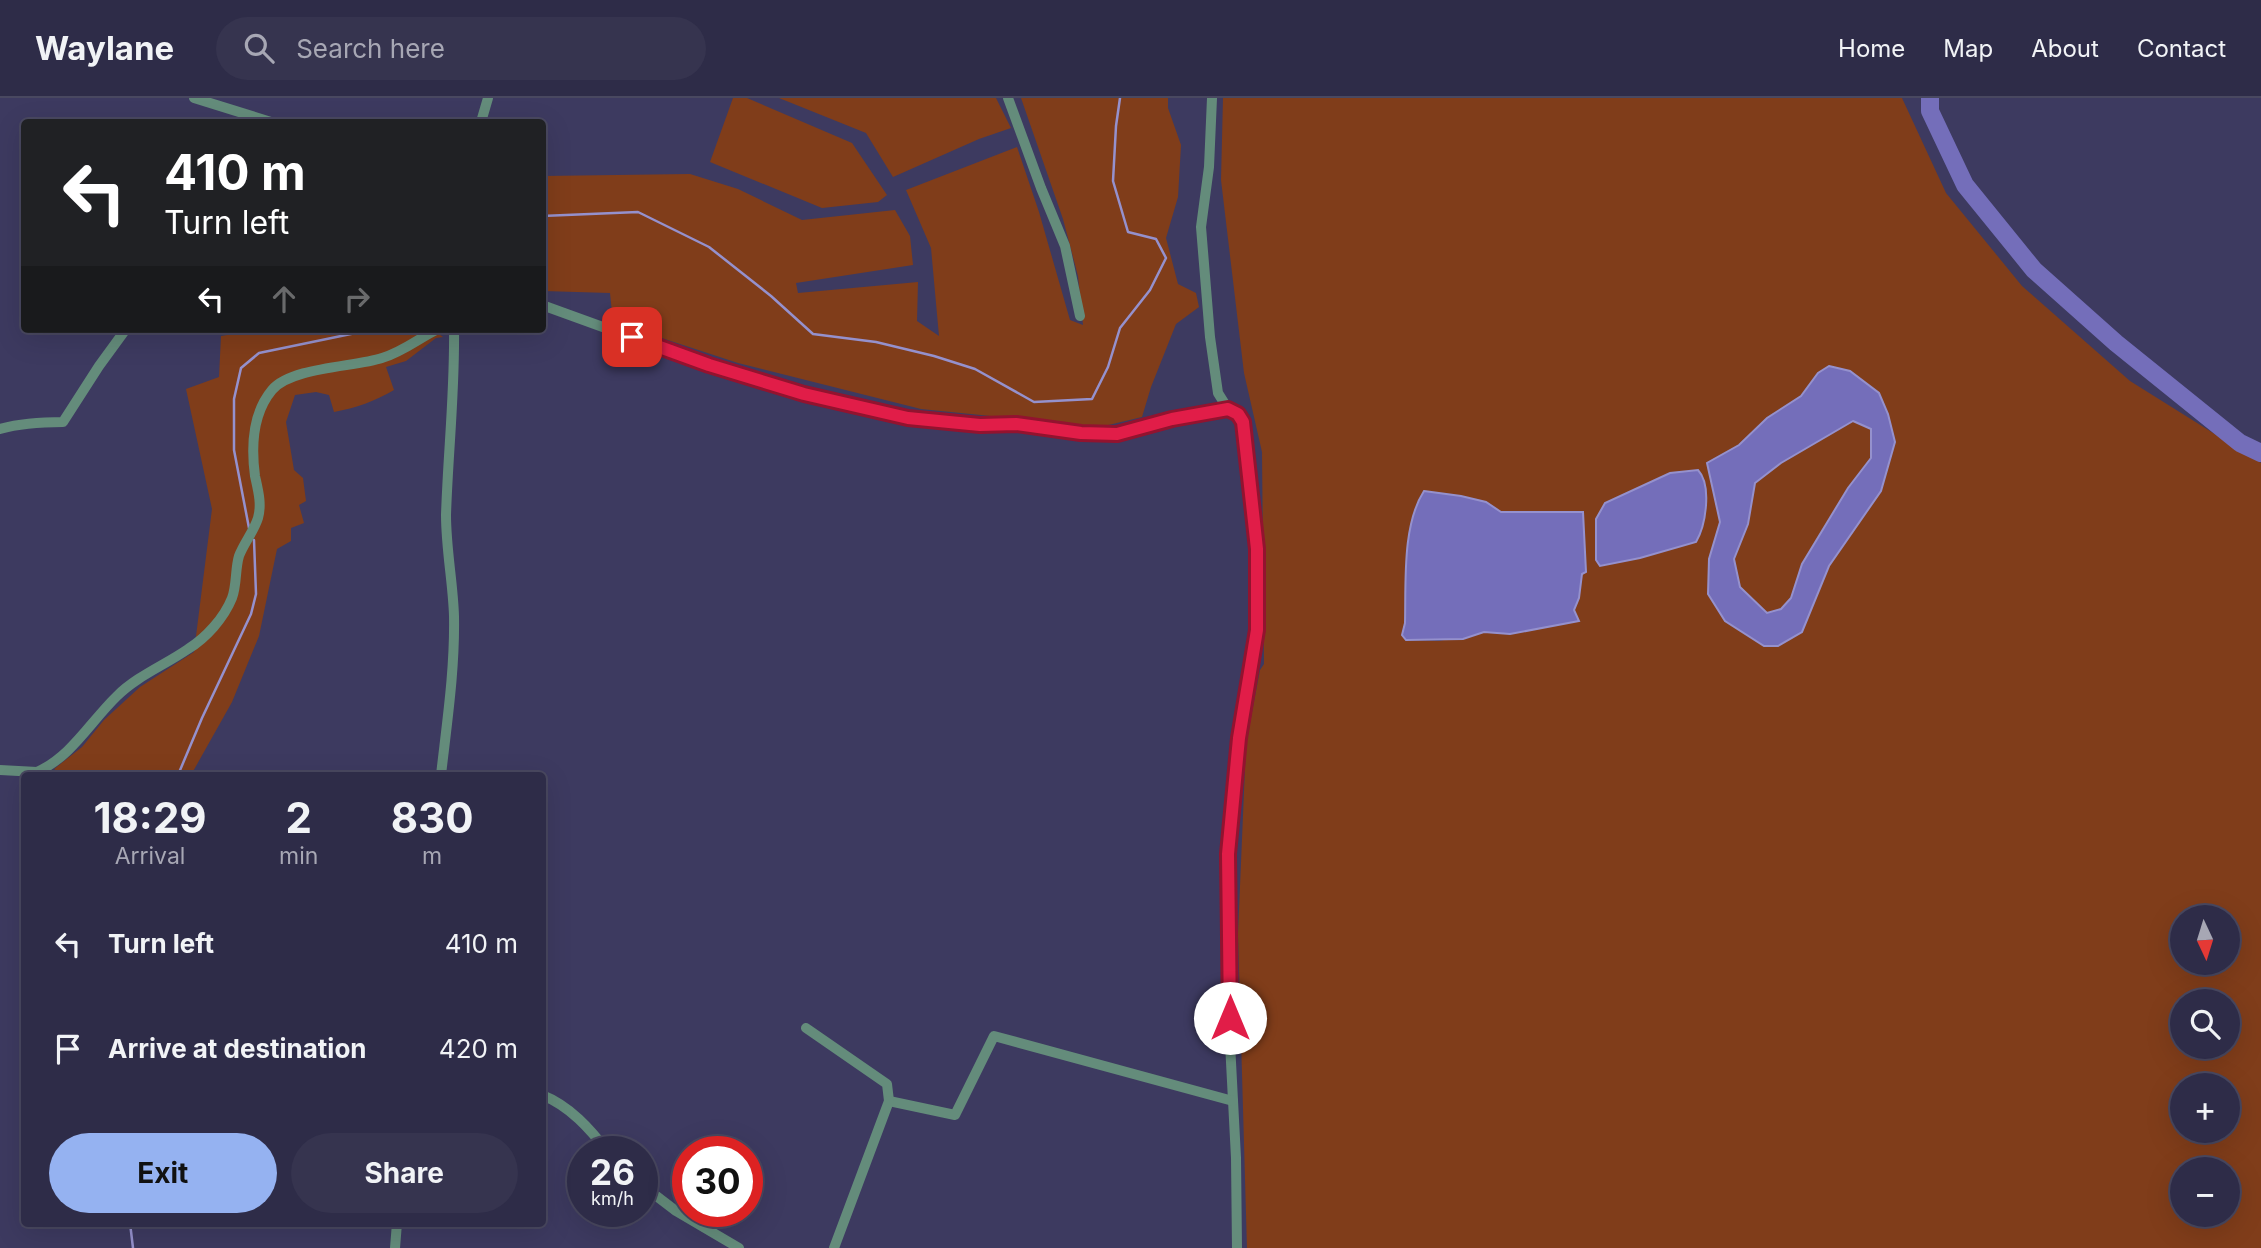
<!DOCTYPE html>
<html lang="en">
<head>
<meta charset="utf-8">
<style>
	body { margin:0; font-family:Inter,sans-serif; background:#36344f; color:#f1f3f6; height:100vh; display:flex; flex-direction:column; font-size:26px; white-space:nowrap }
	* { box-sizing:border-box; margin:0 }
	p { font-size:23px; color:#a7a7b4 }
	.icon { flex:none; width:38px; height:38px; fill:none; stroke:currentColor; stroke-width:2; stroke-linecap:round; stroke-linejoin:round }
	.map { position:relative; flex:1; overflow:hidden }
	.sheet { position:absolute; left:21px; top:674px; width:525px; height:455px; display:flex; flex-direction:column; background:#2e2c48; border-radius:7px; box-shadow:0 7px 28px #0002,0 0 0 2px #494860 }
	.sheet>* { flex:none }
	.top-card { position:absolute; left:21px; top:21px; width:525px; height:214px; border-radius:7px; box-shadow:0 7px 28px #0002,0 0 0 2px #494860; background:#202124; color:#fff; overflow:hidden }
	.needle { width:46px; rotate:176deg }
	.fabs { position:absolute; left:2170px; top:807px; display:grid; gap:14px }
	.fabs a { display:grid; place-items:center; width:70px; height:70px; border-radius:50%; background:#2e2c48; box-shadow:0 7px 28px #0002,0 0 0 2px #494860; font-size:35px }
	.speed { position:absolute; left:567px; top:1038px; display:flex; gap:14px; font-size:35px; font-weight:700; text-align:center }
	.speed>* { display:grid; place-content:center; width:91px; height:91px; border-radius:50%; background:#2e2c48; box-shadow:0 7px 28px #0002,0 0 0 2px #494860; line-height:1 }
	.speed small { font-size:18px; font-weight:400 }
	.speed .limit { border:10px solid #d22; background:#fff; color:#111 }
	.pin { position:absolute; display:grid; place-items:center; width:60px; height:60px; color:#fff; margin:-30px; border-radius:14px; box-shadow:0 4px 10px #0006 }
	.me { position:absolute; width:77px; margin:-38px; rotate:0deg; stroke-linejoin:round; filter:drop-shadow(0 0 5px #0008) }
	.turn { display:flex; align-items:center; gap:24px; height:147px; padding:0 28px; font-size:32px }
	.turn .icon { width:91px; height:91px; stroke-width:2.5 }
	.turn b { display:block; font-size:49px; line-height:60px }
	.lanes { display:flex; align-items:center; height:66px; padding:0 28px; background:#0003; justify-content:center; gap:35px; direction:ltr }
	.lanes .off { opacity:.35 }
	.eta { display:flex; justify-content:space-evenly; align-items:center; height:119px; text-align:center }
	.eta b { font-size:42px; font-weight:700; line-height:49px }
	.action { display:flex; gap:14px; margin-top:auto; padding:14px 28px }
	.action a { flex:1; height:80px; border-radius:42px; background:#95b2f1; color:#111; font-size:28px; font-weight:700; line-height:80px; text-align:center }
	.action a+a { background:#36344f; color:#f1f3f6 }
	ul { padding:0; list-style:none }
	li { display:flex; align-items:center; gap:21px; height:105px; padding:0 28px }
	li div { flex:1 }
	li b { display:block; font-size:26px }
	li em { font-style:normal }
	header { display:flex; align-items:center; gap:42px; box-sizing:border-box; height:98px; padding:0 35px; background:#2e2c48; border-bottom:2px solid #494860 }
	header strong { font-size:33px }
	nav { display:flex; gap:38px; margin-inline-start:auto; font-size:24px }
	.search { width:490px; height:63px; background:#36344f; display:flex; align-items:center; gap:18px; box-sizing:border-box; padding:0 24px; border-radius:38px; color:#a7a7b4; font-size:26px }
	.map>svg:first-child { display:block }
</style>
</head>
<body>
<header>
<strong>Waylane</strong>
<div class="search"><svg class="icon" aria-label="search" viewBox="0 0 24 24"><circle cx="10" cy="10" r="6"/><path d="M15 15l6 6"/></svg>Search here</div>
<nav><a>Home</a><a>Map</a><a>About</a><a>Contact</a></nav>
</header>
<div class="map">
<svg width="2261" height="1150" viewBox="0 0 2261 1150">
	<rect width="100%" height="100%" fill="#3d3a60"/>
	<g fill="#803d1a" fill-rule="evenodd">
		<polygon points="733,0 747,0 852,45 887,97 878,104 822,110 710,64"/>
		<polygon points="779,0 996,0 1011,30 979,41 893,79 866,35"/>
		<polygon points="1021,0 1168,0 1168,10 1181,47 1178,99 1166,140 1178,186 1196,195 1199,209 1176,226 1151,289 1142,319 1100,329 921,311 738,265 613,224 610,195 543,193 543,78 690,76 738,91 802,122 895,112 910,138 913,167 796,185 798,195 918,184 917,223 939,238 931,150 906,92 1017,49 1039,114 1070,222 1083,227 1078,178 1063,121"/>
		<path d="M1223,0H1902L1946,95L2022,188L2130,283L2261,365V1150H1247L1238,836L1246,646L1260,572L1264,566L1262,354L1244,275L1221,82ZM1818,275L1895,344L1881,393L1829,468L1802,534L1778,548H1764L1725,523L1709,461L1720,424L1708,365L1739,347L1767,320L1801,298ZM1424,393L1461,398L1486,404L1501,414H1583L1582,483L1574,512L1510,536L1484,534L1439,543L1406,542L1402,537L1405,525L1409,442ZM1702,434L1696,444L1640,460L1600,468ZM2182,819H2228V864H2182ZM2182,903H2228V948H2182ZM2182,987H2228V1032H2182ZM2182,1071H2228V1116H2182Z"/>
		<path d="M265,231H432L443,239L436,240L406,263L386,269L394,292C375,303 356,310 334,314L329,297L316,294L295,297L286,324L294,372L303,380L306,403L299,407L304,425L291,430V443L277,451L259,538L232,604L191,677H63L54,671L82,649L104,622L140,589L194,554L212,411L186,291L219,279L221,238Z"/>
		<polygon points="1853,322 1872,331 1871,360 1848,390 1802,466 1791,500 1781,511 1767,515 1740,489 1734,461 1748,426 1755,385 1781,365"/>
	</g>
	<g fill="#746eba" stroke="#9591cd" stroke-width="2" fill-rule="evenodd">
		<path d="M1829,268L1850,273L1879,295L1888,316L1895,344L1881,393L1829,468L1802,534L1778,548H1764L1725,523L1708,496L1709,461L1720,424L1707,365L1739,347L1767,320L1801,298L1818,275ZM1853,323L1871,331V360L1848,390L1802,466L1791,500L1781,511L1767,515L1740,489L1734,461L1748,426L1755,385L1781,365Z"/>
		<path d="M1698,372C1712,387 1706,427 1696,444L1640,460L1600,468L1596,462V421L1605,405L1670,375Z"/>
		<path d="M1424,393L1461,398L1486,404L1501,414H1583L1586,474L1582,476L1579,500L1574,512L1579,523L1510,536L1484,534L1463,541L1406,542L1402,537L1405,525C1406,485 1402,427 1424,393Z"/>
	</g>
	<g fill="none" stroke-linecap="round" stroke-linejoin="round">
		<g stroke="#9591cd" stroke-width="2.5">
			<polyline points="542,118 638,114 709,149 771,198 813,236 876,244 934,258 975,271 1034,304 1092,301 1108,269 1120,230 1150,192 1166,160 1156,141 1128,134 1113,83 1116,28 1120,0"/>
			<polyline points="249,430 234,352 234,301 241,270 259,255 375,231"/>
			<polyline points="178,677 202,620 251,516 256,496 254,442"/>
			<polyline points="130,1125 133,1150"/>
		</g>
		<polyline stroke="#746eba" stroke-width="18" points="1930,0 1930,13 1965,87 2034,172 2116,245 2240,345 2261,355"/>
		<g stroke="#648c7b" stroke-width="10">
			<polyline points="194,0 271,24"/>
			<polyline points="1008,0 1041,90 1065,148 1080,218"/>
			<polyline points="1212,0 1209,69 1201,129 1210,239 1218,295 1228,311 1238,316 1243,324 1257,451 1257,532 1239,640 1228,756 1230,945 1236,1060 1237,1150"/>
			<polyline points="481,24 488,0"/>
			<polyline points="542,207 669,253 804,296 908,321 980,327 1016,325 1081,336 1117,336 1172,321 1228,311"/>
			<path d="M0,331C21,325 40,324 63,324L99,268L126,231"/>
			<polyline points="0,672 37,674 41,676"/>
			<path d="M37,674C72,658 90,624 117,598C137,578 165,567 188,551C206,540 224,520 232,500C237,487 235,471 239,458C244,445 254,433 258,420C262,406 258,392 255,378C251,348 252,316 272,292C291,269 355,269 382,260C403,254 419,240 438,231"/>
			<path d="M441,677C447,624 455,571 454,518C453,485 446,451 446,417C448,355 455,293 454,231"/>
			<polyline points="806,930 887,986 889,1003 955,1017 994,938 1233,1003"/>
			<path d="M542,997C570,1008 590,1031 608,1054"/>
			<polyline points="642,1087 676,1113 739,1150"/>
			<polyline points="395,1150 397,1125"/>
			<polyline points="834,1150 889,1003"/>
		</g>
	</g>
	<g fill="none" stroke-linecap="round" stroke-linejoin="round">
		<g stroke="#92132f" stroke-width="18">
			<polyline id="route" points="632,239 709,267 804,296 908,320 980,327 1016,326 1081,335 1117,336 1172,321 1228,311 1238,316 1243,324 1257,451 1257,532 1239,640 1228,756 1230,920"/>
		</g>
		<use href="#route" stroke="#e11d48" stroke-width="12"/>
	</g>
</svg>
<div class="fabs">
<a><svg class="needle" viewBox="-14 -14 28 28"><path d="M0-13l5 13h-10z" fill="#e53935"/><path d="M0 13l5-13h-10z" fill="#a7a7b4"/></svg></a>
<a><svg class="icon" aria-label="search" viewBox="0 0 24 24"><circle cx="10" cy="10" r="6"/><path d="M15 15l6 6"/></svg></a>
<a>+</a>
<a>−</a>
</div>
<div class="speed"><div>26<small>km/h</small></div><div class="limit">30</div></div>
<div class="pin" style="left:632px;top:239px;background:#d93025"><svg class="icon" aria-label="arrive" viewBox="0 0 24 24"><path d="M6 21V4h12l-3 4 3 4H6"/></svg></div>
<svg class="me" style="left:1230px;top:920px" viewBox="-20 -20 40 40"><circle r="19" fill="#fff"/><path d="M0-13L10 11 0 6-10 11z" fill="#e11d48"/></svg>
<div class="top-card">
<div class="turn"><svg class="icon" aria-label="left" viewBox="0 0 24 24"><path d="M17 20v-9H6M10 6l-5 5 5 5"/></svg><div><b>410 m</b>Turn left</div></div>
<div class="lanes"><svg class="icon" aria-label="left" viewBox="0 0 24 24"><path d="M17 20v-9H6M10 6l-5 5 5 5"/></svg><svg class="icon off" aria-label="ahead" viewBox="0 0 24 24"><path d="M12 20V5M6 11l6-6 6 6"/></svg><svg class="icon off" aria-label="right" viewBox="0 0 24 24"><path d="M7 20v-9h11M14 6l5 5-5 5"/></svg></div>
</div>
<section class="sheet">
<div class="eta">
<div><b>18:29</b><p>Arrival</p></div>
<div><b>2</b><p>min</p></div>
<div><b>830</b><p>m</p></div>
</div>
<ul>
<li><svg class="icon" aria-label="left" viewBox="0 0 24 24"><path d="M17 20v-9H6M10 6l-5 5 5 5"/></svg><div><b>Turn left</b></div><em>410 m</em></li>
<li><svg class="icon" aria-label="arrive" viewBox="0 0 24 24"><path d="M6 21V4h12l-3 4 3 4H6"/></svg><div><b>Arrive at destination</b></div><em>420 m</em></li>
</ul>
<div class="action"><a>Exit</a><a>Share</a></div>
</section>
</div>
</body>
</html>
